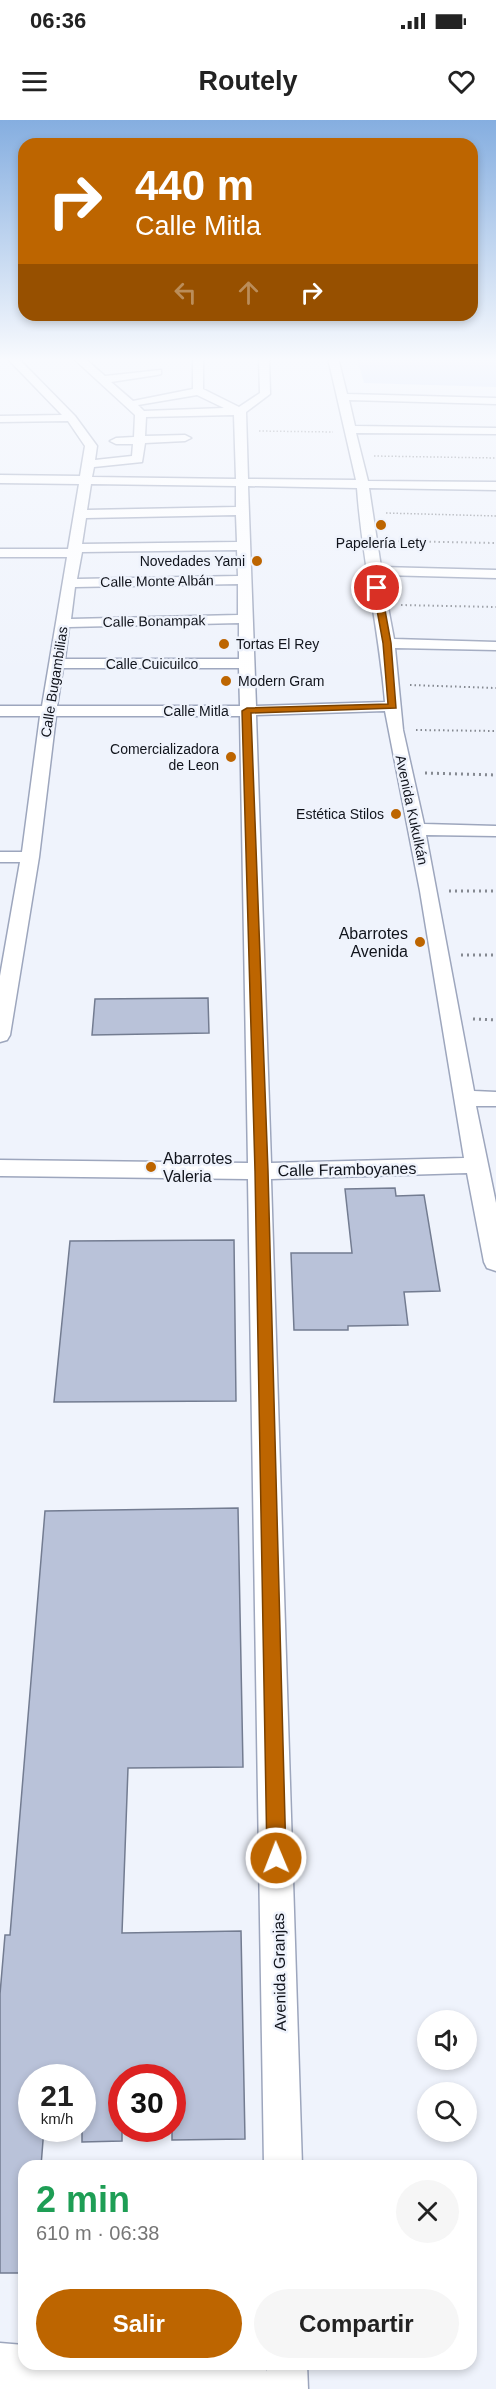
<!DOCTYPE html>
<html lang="es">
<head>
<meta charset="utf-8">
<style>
	body { margin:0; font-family:Helvetica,sans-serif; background:#f6f6f6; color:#222; height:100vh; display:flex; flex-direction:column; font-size:22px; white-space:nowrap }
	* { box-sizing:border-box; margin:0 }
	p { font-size:20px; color:#767676 }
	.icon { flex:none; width:33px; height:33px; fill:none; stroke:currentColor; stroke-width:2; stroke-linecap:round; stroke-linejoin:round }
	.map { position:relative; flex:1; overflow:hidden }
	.details { position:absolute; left:18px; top:2040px; width:459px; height:210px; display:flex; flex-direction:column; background:#fff; border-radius:18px; box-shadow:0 3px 9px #0003 }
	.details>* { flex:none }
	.guide { position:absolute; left:18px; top:18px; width:460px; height:183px; border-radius:18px; box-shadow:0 3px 9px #0003; background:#bd6500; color:#fff; overflow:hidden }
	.tools { position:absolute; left:417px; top:1890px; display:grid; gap:12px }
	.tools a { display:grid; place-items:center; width:60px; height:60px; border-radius:50%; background:#fff; box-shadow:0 3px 9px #0003; font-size:30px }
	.speed { position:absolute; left:18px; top:1944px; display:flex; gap:12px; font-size:30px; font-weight:700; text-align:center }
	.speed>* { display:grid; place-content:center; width:78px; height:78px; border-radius:50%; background:#fff; box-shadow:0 3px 9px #0003; line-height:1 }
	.speed small { font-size:15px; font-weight:400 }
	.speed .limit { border:9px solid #d22; background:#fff; color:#111 }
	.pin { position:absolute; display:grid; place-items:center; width:51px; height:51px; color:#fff; margin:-26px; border:3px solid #fff; border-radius:50%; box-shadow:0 2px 6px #0007 }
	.me { position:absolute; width:66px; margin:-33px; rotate:359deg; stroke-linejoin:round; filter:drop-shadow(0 0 4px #0008) }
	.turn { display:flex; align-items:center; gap:21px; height:126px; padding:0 18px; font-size:27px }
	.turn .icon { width:78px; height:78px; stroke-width:2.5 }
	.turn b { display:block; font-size:42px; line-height:51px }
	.lanes { display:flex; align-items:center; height:57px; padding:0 18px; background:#0003; justify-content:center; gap:30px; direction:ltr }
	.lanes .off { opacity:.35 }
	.round { display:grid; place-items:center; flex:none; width:63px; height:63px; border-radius:32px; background:#f6f6f6 }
	.head { display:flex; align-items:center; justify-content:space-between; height:102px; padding:0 18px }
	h1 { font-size:36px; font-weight:700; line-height:45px; color:#1e9e55 }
	.cta { display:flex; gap:12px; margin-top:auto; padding:12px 18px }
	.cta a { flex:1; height:69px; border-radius:36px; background:#bd6500; color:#fff; font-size:24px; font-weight:700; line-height:69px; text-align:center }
	.cta a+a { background:#f6f6f6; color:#222 }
	.status { display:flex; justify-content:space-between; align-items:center; height:42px; padding:0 30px; background:#fff; direction:ltr }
	.status svg { height:16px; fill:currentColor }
	header { display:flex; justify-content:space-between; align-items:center; height:78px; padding:0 18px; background:#fff; font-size:27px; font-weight:700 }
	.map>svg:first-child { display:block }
</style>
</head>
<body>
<div class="status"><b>06:36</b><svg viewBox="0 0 49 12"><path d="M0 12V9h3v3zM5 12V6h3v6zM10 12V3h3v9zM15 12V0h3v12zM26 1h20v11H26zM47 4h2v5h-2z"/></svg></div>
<header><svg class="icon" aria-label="menu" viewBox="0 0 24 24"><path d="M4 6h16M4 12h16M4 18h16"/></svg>Routely<svg class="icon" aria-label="heart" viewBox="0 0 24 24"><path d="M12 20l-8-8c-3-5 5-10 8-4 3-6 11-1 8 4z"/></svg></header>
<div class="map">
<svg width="496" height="2269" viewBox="0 0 496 2269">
	<rect width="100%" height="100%" fill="#eff3fc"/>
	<polygon fill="#c7d6fb" points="357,238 496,238 496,267 364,263"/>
	<g fill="#b9c2d9" stroke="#737c91" stroke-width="1.5">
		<polygon points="208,878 209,913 92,915 95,879"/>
		<polygon points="395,1068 396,1076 424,1075 440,1171 404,1172 408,1205 348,1206 348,1210 294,1210 291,1133 352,1133 345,1069"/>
		<polygon points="234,1120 236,1281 54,1282 70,1121"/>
		<polygon points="238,1388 243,1647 128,1648 122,1813 241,1811 245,2019 172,2020 172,1958 122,1958 122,2021 82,2022 82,1958 32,1958 32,2008 44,2008 41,2046 24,2046 24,2153 0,2153 0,1874 5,1815 10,1815 45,1391"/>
	</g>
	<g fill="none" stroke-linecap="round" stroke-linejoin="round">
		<g stroke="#9da6bd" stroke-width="3">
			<g id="minor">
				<path d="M7,238H18L75,296L97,326L95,340L132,336L133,324H116L110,321L116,318L134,317L135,295L73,238H84L105,256L161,250V254L157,255L111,262L133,281L193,269V238H203V269L239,287L260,273L259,238H269L270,274L246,292L248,359L356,360L328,238H338L347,274L496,278V284L349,280L355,306L496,308V314L356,313L368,361L496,362V370L369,368L381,447L496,450V458L382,455L394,519L496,522V530L395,528L403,610L424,704L496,706V716L426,715L474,971L496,972V986H476L496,1083V1151L487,1148L484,1142L467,1053L271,1059L302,2046H264L248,1059L0,1056V1040L248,1043L240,596H56L39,737L10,915L7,920L0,922V856L20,742H0V732H22L40,596H0V586H42L67,437H0V429H68L79,364L0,363V355L80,356L85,326L68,301L0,302V296L62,295ZM197,275L224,288L144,291L138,285ZM234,295L236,359L92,357L94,347L142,342L145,323L185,321L191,318L185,315L145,316L146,297ZM91,364L236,366V387L87,390ZM248,366L357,368C362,440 379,509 385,582L256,586ZM236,395L237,422L82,424L86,398ZM237,430L238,456L77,459L82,432ZM238,464V495L71,499L75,467ZM239,503V539H65L69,507ZM63,548H239L240,586H57ZM385,591L420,771L464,1038L271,1043L256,595Z"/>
				<polygon points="267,2244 307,2244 308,2269 266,2269"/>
			</g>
		</g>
		<g stroke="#9da6bd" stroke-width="3">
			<polygon id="secondary" points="0,2223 24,2225 24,2244 254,2244 266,2249 274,2269 0,2269"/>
		</g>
		<g stroke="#858991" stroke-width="1.5" stroke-dasharray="1.5 2" stroke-linecap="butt">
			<polyline points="259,311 333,312"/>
			<polyline points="374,336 496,338"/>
			<polyline points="386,393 496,396"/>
		</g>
		<g stroke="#858991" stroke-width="2" stroke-dasharray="1.5 3" stroke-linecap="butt">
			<polyline points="389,421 496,423"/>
			<polyline points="401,485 496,487"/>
			<polyline points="410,565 496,568"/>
			<polyline points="416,610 496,611"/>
		</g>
		<g stroke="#858991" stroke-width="3" stroke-dasharray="2 4" stroke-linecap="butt">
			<polyline points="425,653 496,655"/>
			<polyline points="449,771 496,771"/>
			<polyline points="461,835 496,835"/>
			<polyline points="473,899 496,900"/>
		</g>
		<use href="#minor" fill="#fff" fill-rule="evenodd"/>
		<use href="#secondary" fill="#fff" fill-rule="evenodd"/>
	</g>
	<linearGradient id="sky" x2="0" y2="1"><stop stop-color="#85aee0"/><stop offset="0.43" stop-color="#f8fafe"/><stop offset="1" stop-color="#f8fafe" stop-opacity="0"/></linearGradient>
	<rect width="496" height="556" fill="url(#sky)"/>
	<polygon fill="#bd6500" stroke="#7b4200" stroke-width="1.5" points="377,465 381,468 391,523 396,588 251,593 268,1051 286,1738 283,1745 276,1747 269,1745 267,1738 255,1051 242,591 247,588 388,584 383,523 373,468"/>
	<g fill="#bd6500" stroke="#eff3fc" stroke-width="2">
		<circle cx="381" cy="405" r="6"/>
		<circle cx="257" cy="441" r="6"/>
		<circle cx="224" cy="524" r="6"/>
		<circle cx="226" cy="561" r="6"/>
		<circle cx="231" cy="637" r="6"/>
		<circle cx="396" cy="694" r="6"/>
		<circle cx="420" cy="822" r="6"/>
		<circle cx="151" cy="1047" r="6"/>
	</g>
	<g text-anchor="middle" stroke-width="5" stroke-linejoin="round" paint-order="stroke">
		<g font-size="14" fill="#11141c" stroke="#eff3fc" text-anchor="end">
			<text x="381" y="428" text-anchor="middle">Papelería Lety</text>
			<text x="245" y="446">Novedades Yami</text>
			<text x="236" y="529" text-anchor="start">Tortas El Rey</text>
			<text x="238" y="566" text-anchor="start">Modern Gram</text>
			<text x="219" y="634">Comercializadora<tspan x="219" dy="16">de Leon</tspan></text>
			<text x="384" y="699">Estética Stilos</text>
		</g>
		<g font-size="14" fill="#11141c" stroke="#eff3fc">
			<text transform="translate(157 461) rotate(-1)" y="5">Calle Monte Albán</text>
			<text transform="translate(154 501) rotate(-1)" y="5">Calle Bonampak</text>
			<text x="152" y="549">Calle Cuicuilco</text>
			<text transform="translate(54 562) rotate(-81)" y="5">Calle Bugambilias</text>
			<text x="196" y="596">Calle Mitla</text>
			<text transform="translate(412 690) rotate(78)" y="5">Avenida Kukulkán</text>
		</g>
		<g font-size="16" fill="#11141c" stroke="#eff3fc" text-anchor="end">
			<text x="408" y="819">Abarrotes<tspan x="408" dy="18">Avenida</tspan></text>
			<text x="163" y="1044" text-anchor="start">Abarrotes<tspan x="163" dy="18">Valeria</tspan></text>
		</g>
		<g font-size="16" fill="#11141c" stroke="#eff3fc">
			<text transform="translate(347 1049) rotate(-1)" y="6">Calle Framboyanes</text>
			<text transform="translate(279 1852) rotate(-91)" y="6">Avenida Granjas</text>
		</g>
	</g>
</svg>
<div class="tools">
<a><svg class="icon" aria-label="sound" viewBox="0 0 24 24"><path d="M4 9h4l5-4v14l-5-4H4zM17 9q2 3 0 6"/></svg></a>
<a><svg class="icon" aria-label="search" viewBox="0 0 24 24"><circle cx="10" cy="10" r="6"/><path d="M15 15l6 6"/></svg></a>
</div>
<div class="speed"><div>21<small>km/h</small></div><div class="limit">30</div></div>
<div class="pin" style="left:377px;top:468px;background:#d93025"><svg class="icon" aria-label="arrive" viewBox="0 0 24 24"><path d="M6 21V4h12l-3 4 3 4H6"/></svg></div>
<svg class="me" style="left:276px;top:1738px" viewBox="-20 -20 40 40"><circle r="17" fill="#bd6500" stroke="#fff" stroke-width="3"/><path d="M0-11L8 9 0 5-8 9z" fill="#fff"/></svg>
<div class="guide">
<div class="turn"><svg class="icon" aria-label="right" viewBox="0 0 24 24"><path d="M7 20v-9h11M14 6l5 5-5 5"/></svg><div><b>440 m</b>Calle Mitla</div></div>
<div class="lanes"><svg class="icon off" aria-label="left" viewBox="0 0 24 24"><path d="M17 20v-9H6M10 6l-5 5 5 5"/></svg><svg class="icon off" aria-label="ahead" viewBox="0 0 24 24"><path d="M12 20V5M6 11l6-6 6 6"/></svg><svg class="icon" aria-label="right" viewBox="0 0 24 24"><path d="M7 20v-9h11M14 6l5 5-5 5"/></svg></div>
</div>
<section class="details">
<div class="head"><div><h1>2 min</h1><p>610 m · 06:38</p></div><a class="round"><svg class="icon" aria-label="close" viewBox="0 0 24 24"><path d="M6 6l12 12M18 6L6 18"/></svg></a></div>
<div class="cta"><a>Salir</a><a>Compartir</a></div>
</section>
</div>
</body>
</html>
